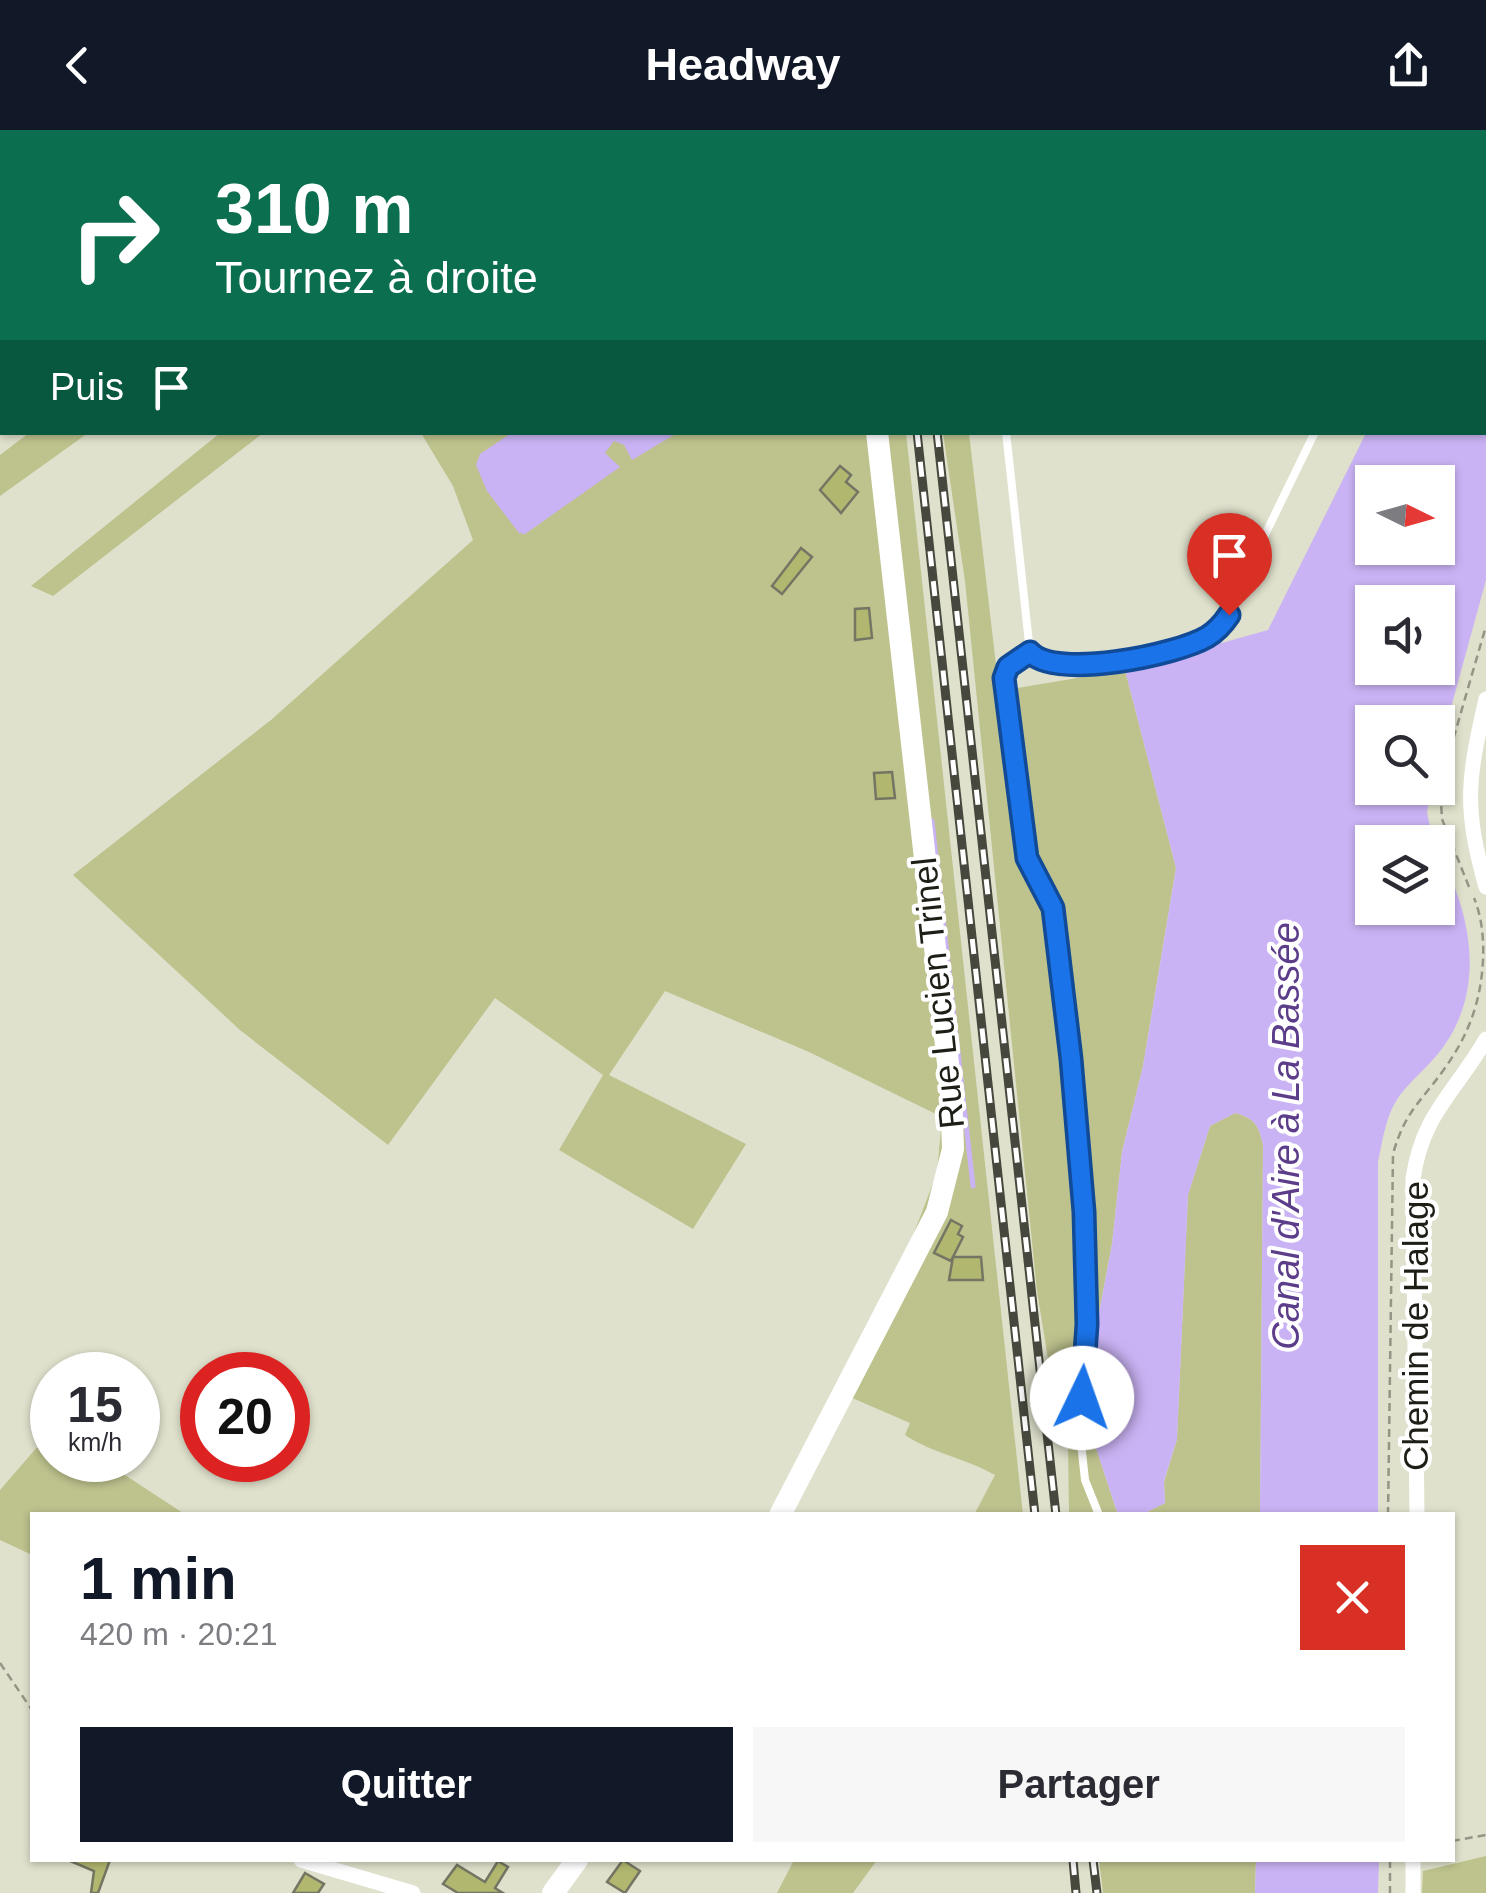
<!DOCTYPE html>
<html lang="fr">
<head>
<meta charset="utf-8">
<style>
	body { margin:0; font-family:Helvetica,sans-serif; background:#f7f7f7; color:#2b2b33; height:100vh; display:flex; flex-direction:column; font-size:38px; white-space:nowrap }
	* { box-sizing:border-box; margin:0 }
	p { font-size:32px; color:#7c7c81 }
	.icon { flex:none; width:55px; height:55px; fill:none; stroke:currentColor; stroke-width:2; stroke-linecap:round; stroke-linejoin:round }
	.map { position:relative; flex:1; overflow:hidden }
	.drawer { position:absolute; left:30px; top:1382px; width:1425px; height:350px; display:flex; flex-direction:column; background:#fff; border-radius:0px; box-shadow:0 2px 8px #0004 }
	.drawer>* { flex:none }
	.hud { position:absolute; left:0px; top:0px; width:1488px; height:305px; box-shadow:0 2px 8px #0004; background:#0b6e4f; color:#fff; overflow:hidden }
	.needle { width:65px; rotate:95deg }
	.fabs { position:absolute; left:1355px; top:335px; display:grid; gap:20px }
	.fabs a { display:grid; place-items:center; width:100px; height:100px; border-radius:0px; background:#fff; box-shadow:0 2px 8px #0004; font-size:50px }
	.speed { position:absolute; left:30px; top:1222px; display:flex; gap:20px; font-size:50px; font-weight:700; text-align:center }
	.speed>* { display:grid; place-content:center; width:130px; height:130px; border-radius:50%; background:#fff; box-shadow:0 2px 8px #0004; line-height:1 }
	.speed small { font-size:25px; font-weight:400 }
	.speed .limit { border:15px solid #d22; background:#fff; color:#111 }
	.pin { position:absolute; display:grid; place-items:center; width:85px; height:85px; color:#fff; margin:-102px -42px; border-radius:50% 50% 50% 0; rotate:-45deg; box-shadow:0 0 10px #0007 }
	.pin .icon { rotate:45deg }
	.me { position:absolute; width:110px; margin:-55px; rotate:3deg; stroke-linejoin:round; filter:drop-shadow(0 0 8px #0008) }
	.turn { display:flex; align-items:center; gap:35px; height:210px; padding:0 50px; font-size:45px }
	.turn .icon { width:130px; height:130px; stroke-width:2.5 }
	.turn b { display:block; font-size:70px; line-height:85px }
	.then { display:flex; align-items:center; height:95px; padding:0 50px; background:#0003; gap:20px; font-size:38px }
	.round { display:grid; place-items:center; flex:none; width:105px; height:105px; border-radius:0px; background:#f7f7f7 }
	.overview { display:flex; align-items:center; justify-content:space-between; height:170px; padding:0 50px }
	h1 { font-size:60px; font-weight:800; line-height:75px; color:#111827 }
	.action { display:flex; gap:20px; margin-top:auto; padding:20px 50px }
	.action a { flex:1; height:115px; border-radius:0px; background:#111827; color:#fff; font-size:40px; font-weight:800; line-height:115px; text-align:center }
	.action a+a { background:#f7f7f7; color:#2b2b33 }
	header { display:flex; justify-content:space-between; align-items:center; height:130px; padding:0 50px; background:#111827; color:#fff; font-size:45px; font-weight:800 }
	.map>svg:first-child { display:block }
</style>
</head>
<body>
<header><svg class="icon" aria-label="back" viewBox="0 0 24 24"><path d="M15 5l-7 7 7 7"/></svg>Headway<svg class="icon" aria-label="share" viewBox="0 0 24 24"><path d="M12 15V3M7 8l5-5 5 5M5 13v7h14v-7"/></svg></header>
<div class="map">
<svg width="1486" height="1763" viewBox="0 0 1486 1763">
	<rect width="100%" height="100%" fill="#dfe1cc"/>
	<g fill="#bec28d">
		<polygon points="246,0 876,0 876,2 241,2"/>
		<polygon points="29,303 88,303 0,366 0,325"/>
		<polygon points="220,303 263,303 53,466 31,456"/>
		<path d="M421,303H906L1023,1385H974L995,1345C965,1328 934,1324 905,1305L910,1293L836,1261L905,1126L937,1043L942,987L809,922L665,861L609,945L746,1014L693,1099L559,1020L603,945L495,868L388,1015L240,900L73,745L271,590L473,410L453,356Z"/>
		<polygon points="943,303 969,303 999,561 1125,540 1176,738 1143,936 1122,1022 1112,1114 1096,1199 1095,1315 1118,1385 1069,1385 1067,1239 1049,1235 1037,1161 965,451"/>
		<path d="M1235,983C1255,988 1259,996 1263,1015L1260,1385H1141L1165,1373L1164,1352L1177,1309L1188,1065L1210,996Z"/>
		<polygon points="52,1300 52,1330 102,1330 186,1385 32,1385 32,1425 0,1410 0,1360"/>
		<polygon points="1486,1726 1486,1763 1422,1763 1423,1741"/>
		<polygon points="794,1730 877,1730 853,1763 777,1763"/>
		<polygon points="1099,1730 1256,1730 1255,1763 1103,1763"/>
	</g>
	<g fill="#cab3f4" fill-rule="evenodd">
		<path d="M1486,95V450L1438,625V592H1372V658H1432L1427,682L1433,712H1372V778H1438V721C1470,780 1486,853 1446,913C1433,933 1414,947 1400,965C1386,984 1383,1009 1378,1032V1385H1260L1263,1015C1259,996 1255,988 1235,983L1210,996L1188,1065L1177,1309L1164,1351L1165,1373L1141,1385H1118L1095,1315L1096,1199L1112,1114L1122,1022L1143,936L1176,738L1125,540L1268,500L1366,303L1485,302ZM1372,352H1438V418H1372ZM1372,472H1438V538H1372Z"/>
		<polygon points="513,302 677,302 677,303 632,330 624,315 614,311 605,323 620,337 525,404 519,403 487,361 476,335 480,324"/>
		<polygon points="1256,1730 1379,1730 1378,1763 1255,1763"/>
	</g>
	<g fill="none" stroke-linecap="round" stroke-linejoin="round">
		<g stroke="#cab3f4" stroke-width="5">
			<polyline points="241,0 242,2"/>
			<polyline points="854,0 854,2"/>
			<polyline points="200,2 203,0"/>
			<polyline points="325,2 328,0"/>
			<polyline points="0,142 2,140"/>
			<polyline points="932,691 973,1056"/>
		</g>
	</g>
	<g fill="#b2b76f" stroke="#747663" stroke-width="2.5">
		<polygon points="840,336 851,345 846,352 858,362 841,383 820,360"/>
		<polygon points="801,418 812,427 782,464 772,456"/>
		<polygon points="869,478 872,508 855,510 855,479"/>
		<polygon points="892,642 895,668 876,669 874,643"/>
		<polygon points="951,1090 962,1096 958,1104 963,1107 951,1131 934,1123"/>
		<polygon points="953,1127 981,1127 983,1150 949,1150"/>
		<polygon points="68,1730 110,1730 98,1763 91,1763 94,1741"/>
		<polygon points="623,1730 640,1741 625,1763 607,1752"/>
		<polygon points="498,1731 508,1737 495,1758 503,1763 458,1763 443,1754 457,1735 485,1752"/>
		<polygon points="305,1743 324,1754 318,1763 293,1763"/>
	</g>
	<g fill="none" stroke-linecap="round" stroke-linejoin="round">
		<g stroke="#949585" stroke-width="2.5" stroke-dasharray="8 5" stroke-linecap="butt">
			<polyline points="1469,757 1442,689 1440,655 1486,496"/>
			<path d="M1388,1385L1393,1024C1405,981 1421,972 1445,938C1469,904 1481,871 1483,830C1484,810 1482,787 1474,768"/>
			<polyline points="0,1533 32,1580"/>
			<polyline points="1452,1711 1486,1705"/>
			<polyline points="1390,1730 1390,1763"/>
		</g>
		<g stroke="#fff" stroke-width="8">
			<polyline points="979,2 979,0"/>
			<polyline points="1485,55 1486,53"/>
			<polyline points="1006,302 1030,522 1008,537 1003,558 1027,729 1053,779 1071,929 1084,1082 1087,1194 1080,1304 1085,1350 1099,1385"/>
			<path d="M1030,522C1059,555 1189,520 1220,497L1315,302"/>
		</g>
		<g stroke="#fff" stroke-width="15">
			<path d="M1486,569C1468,649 1463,675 1486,757"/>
			<path d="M1417,1385L1413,1049C1422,984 1455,963 1486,909"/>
			<polyline points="301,1730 413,1763"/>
			<polyline points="1413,1763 1413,1730"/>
		</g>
		<g stroke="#fff" stroke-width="22">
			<polyline points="762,0 764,2"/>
			<polyline points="780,1385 937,1082 953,1019 951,960 877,302"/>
			<polyline points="553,1763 577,1730"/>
		</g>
		<g stroke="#47483d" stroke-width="9">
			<g id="rail">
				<polyline points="893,0 893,2"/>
				<polyline points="945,2 945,0"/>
				<polyline points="917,302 1035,1385"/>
				<polyline points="937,302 1056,1385"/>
				<polyline points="1073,1730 1076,1763"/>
				<polyline points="1093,1730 1097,1763"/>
			</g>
		</g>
		<use href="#rail" stroke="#fff" stroke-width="5" stroke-dasharray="15" stroke-linecap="butt"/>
	</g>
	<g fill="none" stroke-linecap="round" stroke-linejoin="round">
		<g stroke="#114b97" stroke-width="25">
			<path id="route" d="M1082,1268L1087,1194L1084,1082L1071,929L1053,778L1027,728L1004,548L1008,537L1030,522C1055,550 1176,525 1207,507C1217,501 1223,494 1229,485"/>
		</g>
		<use href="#route" stroke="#1a73e8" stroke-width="18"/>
	</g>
	<g text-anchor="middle" stroke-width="8" stroke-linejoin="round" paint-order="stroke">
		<g font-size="35" fill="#1d1e16" stroke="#fff">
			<text transform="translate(938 863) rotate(-96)" y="12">Rue Lucien Trinel</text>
			<text transform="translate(1416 1196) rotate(-90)" y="12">Chemin de Halage</text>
		</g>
		<g font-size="38" font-style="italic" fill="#5c3d89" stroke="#fff">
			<text transform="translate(1286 1006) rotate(-90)" y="13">Canal d'Aire à La Bassée</text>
		</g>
	</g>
</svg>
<div class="fabs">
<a><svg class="needle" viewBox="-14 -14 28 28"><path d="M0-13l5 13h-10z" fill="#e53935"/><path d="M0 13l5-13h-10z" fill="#7c7c81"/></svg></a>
<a><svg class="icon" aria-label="sound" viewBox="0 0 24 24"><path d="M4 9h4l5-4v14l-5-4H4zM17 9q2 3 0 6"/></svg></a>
<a><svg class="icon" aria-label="search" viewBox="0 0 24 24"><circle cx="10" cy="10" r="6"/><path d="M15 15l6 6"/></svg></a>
<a><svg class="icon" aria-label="layers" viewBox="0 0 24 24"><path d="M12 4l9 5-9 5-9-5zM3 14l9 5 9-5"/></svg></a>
</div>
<div class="speed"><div>15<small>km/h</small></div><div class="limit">20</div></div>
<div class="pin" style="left:1229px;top:485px;background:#d93025"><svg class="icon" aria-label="arrive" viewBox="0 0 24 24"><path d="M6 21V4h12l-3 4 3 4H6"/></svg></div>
<svg class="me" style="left:1082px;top:1268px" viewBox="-20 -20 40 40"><circle r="19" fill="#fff"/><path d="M0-13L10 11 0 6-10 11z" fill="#1a73e8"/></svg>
<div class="hud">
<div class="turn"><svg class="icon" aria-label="right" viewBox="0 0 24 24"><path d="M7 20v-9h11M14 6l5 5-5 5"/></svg><div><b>310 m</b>Tournez à droite</div></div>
<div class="then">Puis<svg class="icon" aria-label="arrive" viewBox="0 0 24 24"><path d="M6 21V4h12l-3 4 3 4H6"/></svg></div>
</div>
<section class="drawer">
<div class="overview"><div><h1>1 min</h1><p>420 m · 20:21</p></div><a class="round" style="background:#d93025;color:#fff"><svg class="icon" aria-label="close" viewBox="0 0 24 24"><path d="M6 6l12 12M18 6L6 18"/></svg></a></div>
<div class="action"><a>Quitter</a><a>Partager</a></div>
</section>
</div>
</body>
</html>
